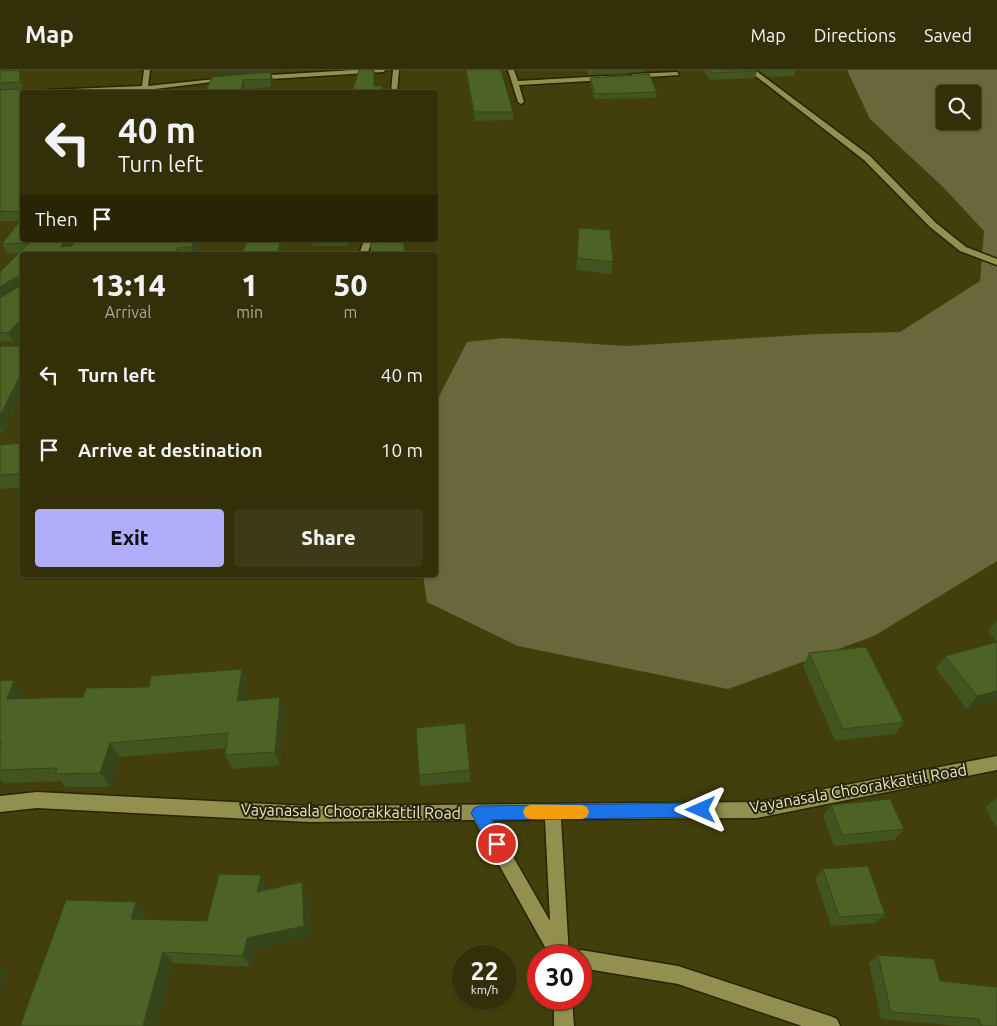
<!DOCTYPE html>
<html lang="en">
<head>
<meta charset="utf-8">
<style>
	body { margin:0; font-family:Ubuntu,sans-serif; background:#3d3b17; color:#f1f3f6; height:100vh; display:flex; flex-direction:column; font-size:19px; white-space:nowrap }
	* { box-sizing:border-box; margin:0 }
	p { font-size:16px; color:#a8a99c }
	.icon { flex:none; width:28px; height:28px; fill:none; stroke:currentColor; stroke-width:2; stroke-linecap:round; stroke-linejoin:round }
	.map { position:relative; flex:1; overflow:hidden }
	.panel { position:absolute; left:20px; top:182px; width:418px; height:325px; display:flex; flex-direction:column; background:#322f09; border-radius:5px; box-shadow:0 1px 4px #0004,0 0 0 1px #4d4a2a }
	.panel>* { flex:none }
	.banner { position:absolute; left:20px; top:20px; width:418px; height:152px; border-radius:5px; box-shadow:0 1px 4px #0004,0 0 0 1px #4d4a2a; background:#322f09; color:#f1f3f6; overflow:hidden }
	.tools { position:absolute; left:936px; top:15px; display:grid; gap:10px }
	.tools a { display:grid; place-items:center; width:45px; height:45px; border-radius:5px; background:#322f09; box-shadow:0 1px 4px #0004,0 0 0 1px #4d4a2a; font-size:25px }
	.speed { position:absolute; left:452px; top:875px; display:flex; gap:10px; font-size:25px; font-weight:700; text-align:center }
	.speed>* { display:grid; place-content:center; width:65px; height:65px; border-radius:50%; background:#322f09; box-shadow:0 1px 4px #0004,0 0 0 1px #4d4a2a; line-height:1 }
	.speed small { font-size:12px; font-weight:400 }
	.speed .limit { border:8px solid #d22; background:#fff; color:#111 }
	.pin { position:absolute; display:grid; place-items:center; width:42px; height:42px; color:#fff; margin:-21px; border:2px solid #fff; border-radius:50%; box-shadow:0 1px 5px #0007 }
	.me { position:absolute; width:55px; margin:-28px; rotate:270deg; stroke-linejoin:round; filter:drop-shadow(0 0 4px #0008) }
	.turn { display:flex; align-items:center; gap:18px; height:105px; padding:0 15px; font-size:22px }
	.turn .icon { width:65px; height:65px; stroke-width:2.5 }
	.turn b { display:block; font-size:35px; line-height:42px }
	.then { display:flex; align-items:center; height:48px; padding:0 15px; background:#0003; gap:10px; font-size:19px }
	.eta { display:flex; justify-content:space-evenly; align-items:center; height:85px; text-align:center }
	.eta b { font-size:30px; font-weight:800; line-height:35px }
	.action { display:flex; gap:10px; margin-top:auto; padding:10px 15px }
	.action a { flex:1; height:58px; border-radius:5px; background:#b1adfa; color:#111; font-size:20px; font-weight:800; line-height:58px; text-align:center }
	.action a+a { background:#3d3b17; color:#f1f3f6 }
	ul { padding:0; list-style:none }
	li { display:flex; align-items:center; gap:15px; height:75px; padding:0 15px }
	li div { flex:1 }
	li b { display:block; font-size:19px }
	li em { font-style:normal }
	header { display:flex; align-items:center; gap:30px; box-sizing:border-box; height:70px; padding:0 25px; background:#322f09; border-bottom:1px solid #4d4a2a }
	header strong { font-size:24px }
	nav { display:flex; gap:28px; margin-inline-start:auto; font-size:18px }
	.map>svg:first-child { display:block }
</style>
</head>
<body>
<header>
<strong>Map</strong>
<nav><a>Map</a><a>Directions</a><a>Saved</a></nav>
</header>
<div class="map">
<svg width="997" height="956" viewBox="0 0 997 956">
	<rect width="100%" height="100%" fill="#423f0c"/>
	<path fill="#69673c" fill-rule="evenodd" d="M847,0H997V491L874,566L728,619L518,576L427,532L423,505H435V334L467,272L504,268L626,276L816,264L900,262L980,211L984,161L943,117L870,49ZM945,24H972V51H945Z"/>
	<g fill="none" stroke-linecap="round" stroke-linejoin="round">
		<g stroke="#272503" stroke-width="3">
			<g id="minor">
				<polygon points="144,0 150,0 148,16 225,8 228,10 147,20 147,22 141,22 141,20 45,22 48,20 142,16"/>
				<polygon points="354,0 386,0 383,2 255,10 252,8 255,6"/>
				<polygon points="393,0 399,0 397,22 391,22"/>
				<polygon points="508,0 514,0 518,11 606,6 609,8 606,10 519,15 524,32 521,34 518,32"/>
				<polygon points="748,0 755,0 870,86 936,153 966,177 997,189 997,195 960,181 930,157 864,90"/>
				<polygon points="677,2 679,5 633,8 630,6 633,4"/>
				<polygon points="364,170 372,170 367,185 359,185"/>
				<path d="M997,686V700L757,748L561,749L569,886H550L474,750L309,752L37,738L0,742V726L37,722L309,736L757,732ZM492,750H545L550,851Z"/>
				<polygon points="581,880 678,896 830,946 837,949 840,956 802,956 678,914 581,898 581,886 573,886 575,883"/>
				<polygon points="554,929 572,929 574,956 554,956"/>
			</g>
		</g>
		<use href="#minor" fill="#928f4f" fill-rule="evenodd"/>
	</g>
	<g fill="#425520">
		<polygon points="216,0 287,0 275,1 274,3 271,3 273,10 271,17 245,19 244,22 205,22 217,7"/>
		<polygon points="466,0 501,0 513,42 513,50 475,51 466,5"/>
		<polygon points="586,0 645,0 645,2 588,5"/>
		<polygon points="703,0 756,0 757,1 755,8 710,10"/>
		<polygon points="758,0 796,0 794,6 768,7"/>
		<polygon points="0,1 22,8 23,20 20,20 22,25 22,170 73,170 70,177 204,170 195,185 22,185 22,263 13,272 0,271 0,202 19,183 7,184 2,174 21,151 0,151"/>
		<polygon points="590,8 657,22 656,28 594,29 590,13"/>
		<polygon points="435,41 436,41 438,83 435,83"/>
		<polygon points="579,158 613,192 611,204 576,200"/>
		<polygon points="312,170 347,170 347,176 313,176"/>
		<polygon points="0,276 22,276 22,322 3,363 0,363"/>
		<polygon points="22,373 22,417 0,419 0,375"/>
		<polygon points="997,550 997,572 988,562"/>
		<polygon points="997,572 997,630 967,639 936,599 945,586"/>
		<polygon points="809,583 904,652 895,664 835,671 803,596"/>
		<polygon points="14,610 26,625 24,628 83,627 149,617 248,613 245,630 285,642 280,695 232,699 225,685 226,678 120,687 110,717 66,717 61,711 4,713 0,709 0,611"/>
		<polygon points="470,700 470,712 421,716 419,705"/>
		<polygon points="997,727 997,759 985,738"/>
		<polygon points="831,735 904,759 894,770 834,776 823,746"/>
		<polygon points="823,799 885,844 875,853 831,856 815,808"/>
		<polygon points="302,812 308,825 310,867 255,879 251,897 174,893 20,956 147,844 146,849 207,851 268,818 268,819"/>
		<polygon points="878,885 940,911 997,956 961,956 881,949 869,893"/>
	</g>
	<g fill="#36451a">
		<polygon points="19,0 22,8 23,20 20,12"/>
		<polygon points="223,0 274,0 275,1 274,3 271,3 273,10 271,17 270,9 217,7 215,1"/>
		<polygon points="243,10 245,19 244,22 241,22"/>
		<polygon points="20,19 22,25 22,37 21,33"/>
		<polygon points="64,170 73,170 65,185 61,177"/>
		<polygon points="196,170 204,170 195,185 193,185 191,177"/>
		<polygon points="281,170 282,170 284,176 282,185 277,185"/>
		<polygon points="178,177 180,185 175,185"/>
		<polygon points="16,207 21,216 0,230 0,217"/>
		<polygon points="22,248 22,263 13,272 8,263"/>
		<polygon points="19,308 22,316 22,322 3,363 0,358 0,346"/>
		<polygon points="242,599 248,613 243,645 237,631"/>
		<polygon points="14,610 26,625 19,643 7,629"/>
		<polygon points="997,621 997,630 967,639 977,626"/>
		<polygon points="280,627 285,642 280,695 275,682"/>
		<polygon points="110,673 120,687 110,717 100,703"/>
		<polygon points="261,805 268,818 264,834 257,822"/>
		<polygon points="302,812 308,825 310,867 255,879 251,897 243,886 247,868"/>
		<polygon points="136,832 147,844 142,861 131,849"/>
		<polygon points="163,882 174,893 157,956 143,956"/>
		<polygon points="0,897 7,901 0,921"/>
	</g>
	<g fill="#4d6325" stroke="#36451a">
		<polygon points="19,0 20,12 0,13 0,1"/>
		<polygon points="359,0 374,0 374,16 383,16 381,22 352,22"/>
		<polygon points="466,0 501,0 513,42 474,42"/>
		<polygon points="710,0 756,0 757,1 712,3"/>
		<polygon points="271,2 270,9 243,10 241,22 205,22 212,7"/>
		<polygon points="649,4 657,22 595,24 590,8"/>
		<polygon points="20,19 21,33 22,33 22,142 0,141 0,20"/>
		<polygon points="435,41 436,41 438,75 435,75"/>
		<polygon points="22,148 22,170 64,170 61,177 72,176 75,170 196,170 191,177 178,177 175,185 22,185 22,248 8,263 0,262 0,228 18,217 19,207 16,207 0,217 0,202 29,173 2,174"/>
		<polygon points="579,158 610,160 613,192 577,188"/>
		<polygon points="247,170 281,170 277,185 242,185"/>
		<polygon points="404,171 404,185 370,185 371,173"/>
		<polygon points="0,276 22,276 22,308 19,308 0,346"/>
		<polygon points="22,373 22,399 20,404 0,405 0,375"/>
		<polygon points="997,572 997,621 977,626 945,586"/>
		<polygon points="866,577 904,652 843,659 809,583"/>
		<polygon points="242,599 237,631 280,627 275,682 225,685 228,663 110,673 100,703 55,704 57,698 0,700 0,677 2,672 0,672 0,611 14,610 7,629 83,627 86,618 149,617 151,606"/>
		<polygon points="465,653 470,700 419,705 416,658"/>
		<polygon points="890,729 904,759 842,765 831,735"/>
		<polygon points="868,796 885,844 839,847 823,799"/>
		<polygon points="219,804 261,805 257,822 302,812 304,856 247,868 243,886 163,882 143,956 20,956 66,830 136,832 131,849 207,851"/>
		<polygon points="878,885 934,889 940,911 997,917 997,956 981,956 979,949 891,942"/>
	</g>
	<polygon fill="#1a73e8" stroke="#114b97" points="701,733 706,735 708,740 706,745 701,747 491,750 504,774 502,780 497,782 492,780 471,743 474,738 479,736"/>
	<polygon fill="#f59e0b" points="530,735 582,735 587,737 589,742 587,747 582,749 530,749 525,747 523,742 525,737"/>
	<g text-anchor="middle" stroke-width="4" stroke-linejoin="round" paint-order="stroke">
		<g font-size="16" fill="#e8e7c6" stroke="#26250a">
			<text transform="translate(858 718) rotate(-10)" y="6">Vayanasala Choorakkattil Road</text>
			<text transform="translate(351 741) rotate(1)" y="6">Vayanasala Choorakkattil Road</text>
		</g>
	</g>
</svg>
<div class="tools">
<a><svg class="icon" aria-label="search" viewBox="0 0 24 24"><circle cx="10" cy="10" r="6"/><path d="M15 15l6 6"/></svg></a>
</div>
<div class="speed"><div>22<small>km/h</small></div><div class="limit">30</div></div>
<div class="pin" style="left:497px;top:774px;background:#d93025"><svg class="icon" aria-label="arrive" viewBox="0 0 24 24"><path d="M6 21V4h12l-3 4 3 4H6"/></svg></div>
<svg class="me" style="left:701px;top:740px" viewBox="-20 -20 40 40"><path d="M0-17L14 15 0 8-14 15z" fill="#1a73e8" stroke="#fff" stroke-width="4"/></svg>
<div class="banner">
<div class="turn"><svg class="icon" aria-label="left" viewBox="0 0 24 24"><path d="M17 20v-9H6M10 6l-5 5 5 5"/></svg><div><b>40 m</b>Turn left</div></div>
<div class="then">Then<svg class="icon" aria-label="arrive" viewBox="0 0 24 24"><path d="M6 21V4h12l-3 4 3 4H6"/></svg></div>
</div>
<section class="panel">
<div class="eta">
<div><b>13:14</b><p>Arrival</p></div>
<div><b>1</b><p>min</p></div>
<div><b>50</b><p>m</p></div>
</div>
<ul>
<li><svg class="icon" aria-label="left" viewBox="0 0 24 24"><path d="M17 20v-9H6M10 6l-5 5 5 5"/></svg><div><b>Turn left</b></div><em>40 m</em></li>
<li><svg class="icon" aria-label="arrive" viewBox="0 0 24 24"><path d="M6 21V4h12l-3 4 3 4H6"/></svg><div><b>Arrive at destination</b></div><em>10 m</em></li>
</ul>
<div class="action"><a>Exit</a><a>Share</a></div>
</section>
</div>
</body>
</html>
